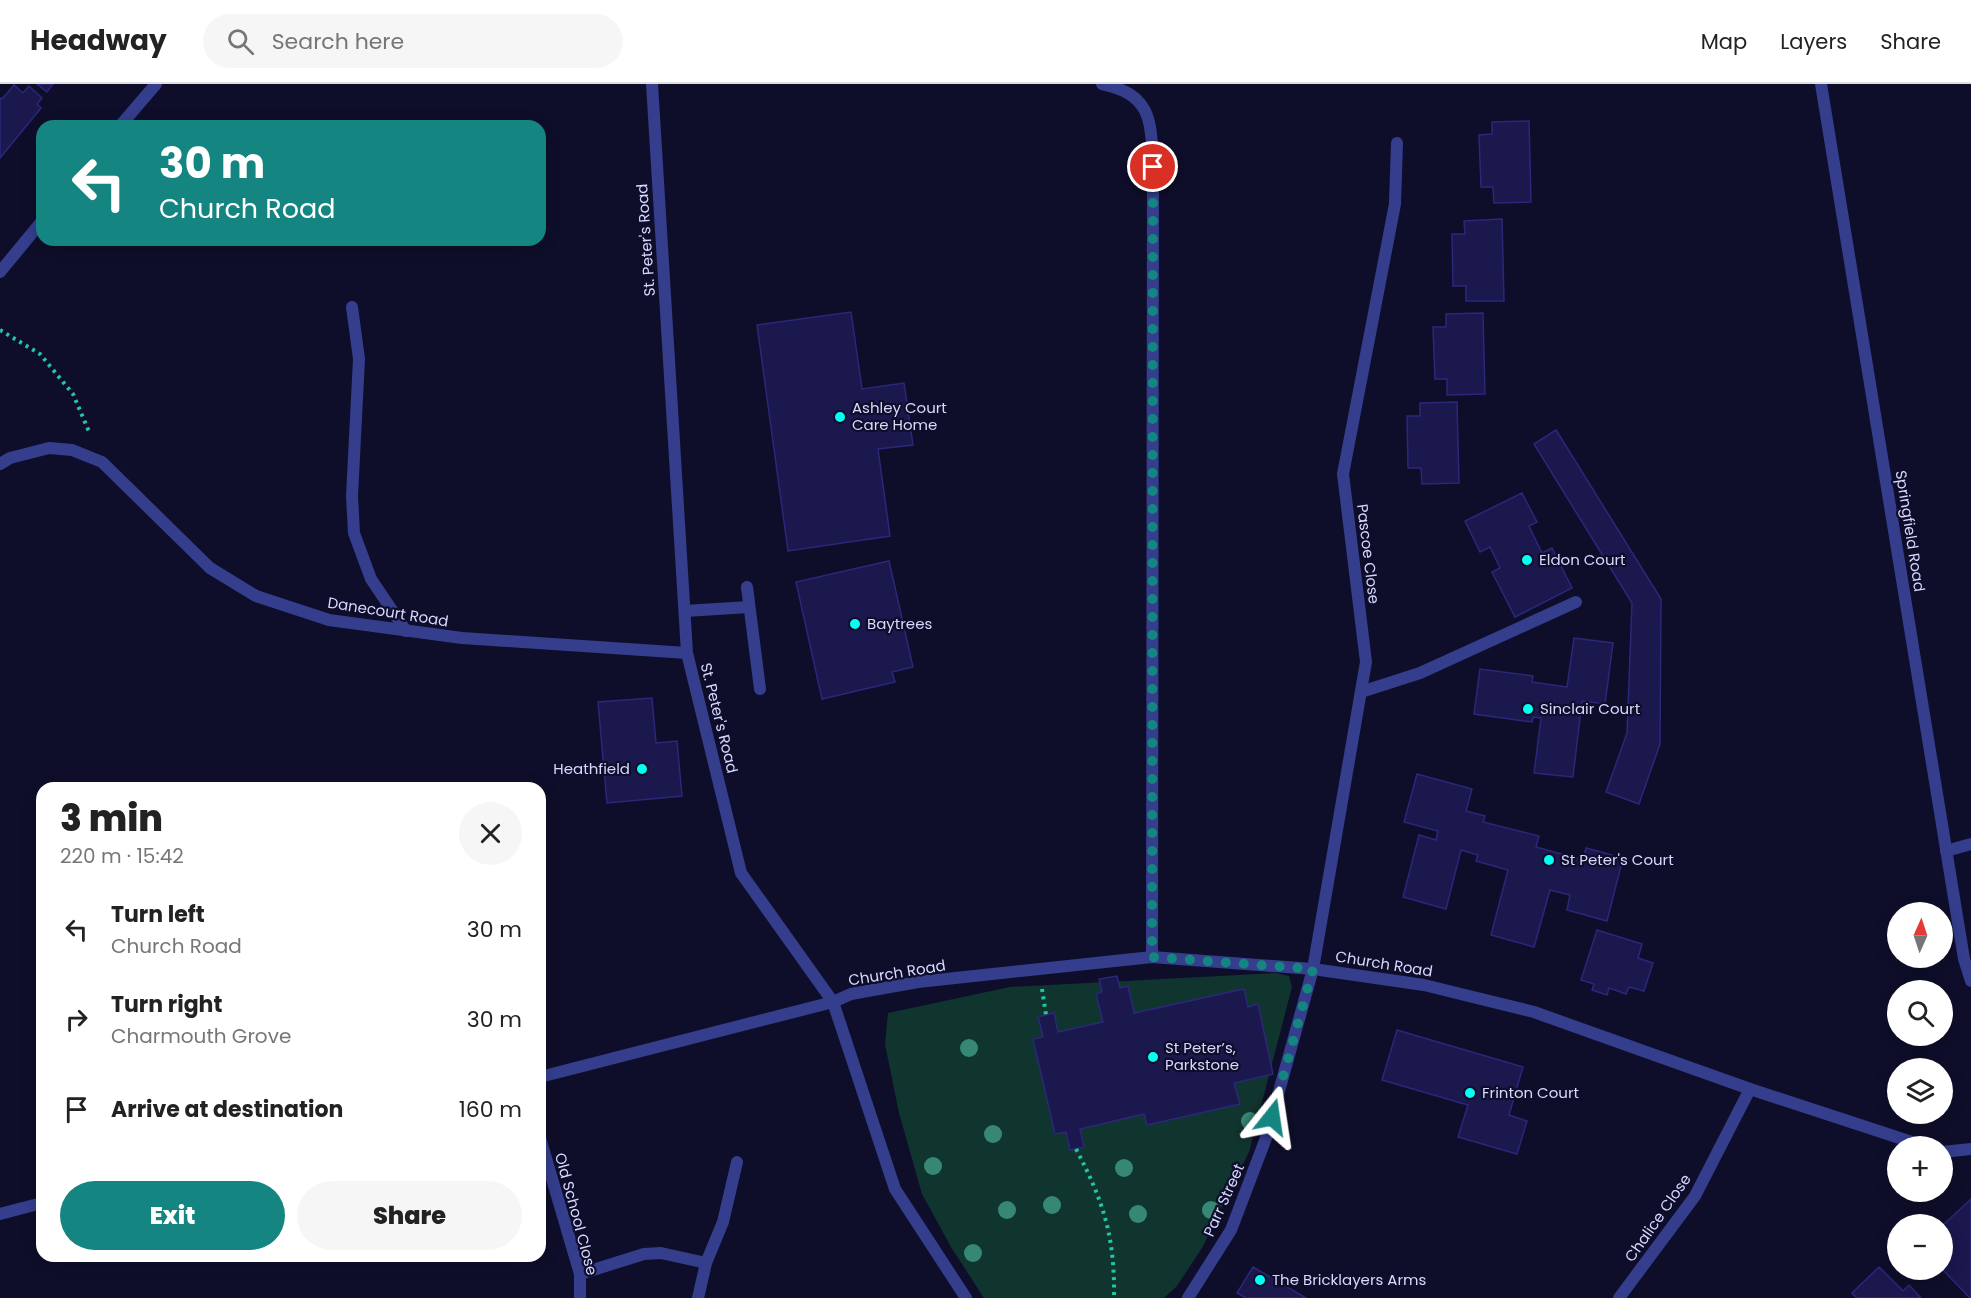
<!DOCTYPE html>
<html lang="en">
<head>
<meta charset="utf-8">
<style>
	body { margin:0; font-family:Poppins,sans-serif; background:#f6f6f6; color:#222; height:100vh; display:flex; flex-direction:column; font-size:22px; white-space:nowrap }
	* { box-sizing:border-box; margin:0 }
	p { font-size:20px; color:#767676 }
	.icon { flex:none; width:33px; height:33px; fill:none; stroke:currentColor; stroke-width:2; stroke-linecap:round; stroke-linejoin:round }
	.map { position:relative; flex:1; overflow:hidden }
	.drawer { position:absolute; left:36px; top:698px; width:510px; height:480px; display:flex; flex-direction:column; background:#fff; border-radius:18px; box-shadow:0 3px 15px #0003 }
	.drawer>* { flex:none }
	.hud { position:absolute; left:36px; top:36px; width:510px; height:126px; border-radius:18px; box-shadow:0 3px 15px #0003; background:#148580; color:#fff; overflow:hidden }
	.needle { width:39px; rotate:3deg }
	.controls { position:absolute; left:1887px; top:818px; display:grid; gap:12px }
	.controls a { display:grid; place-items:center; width:66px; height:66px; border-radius:50%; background:#fff; box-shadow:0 3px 15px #0003; font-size:30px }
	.pin { position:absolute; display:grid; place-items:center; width:51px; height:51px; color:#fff; margin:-26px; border:3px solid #fff; border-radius:50%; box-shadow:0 2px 6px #0007 }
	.me { position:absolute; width:66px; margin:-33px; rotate:15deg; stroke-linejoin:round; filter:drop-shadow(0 0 4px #0008) }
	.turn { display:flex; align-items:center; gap:21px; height:126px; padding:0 24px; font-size:27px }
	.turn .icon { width:78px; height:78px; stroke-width:2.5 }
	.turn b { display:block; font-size:42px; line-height:51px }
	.round { display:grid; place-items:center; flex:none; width:63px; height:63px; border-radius:32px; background:#f6f6f6 }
	.headline { display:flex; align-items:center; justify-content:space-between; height:102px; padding:0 24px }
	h1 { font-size:36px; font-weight:800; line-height:45px }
	.button { display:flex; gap:12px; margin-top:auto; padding:12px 24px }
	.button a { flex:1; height:69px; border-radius:36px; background:#148580; color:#fff; font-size:24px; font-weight:800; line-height:69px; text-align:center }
	.button a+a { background:#f6f6f6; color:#222 }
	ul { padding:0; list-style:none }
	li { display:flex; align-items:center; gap:18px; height:90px; padding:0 24px }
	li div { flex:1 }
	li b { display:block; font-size:22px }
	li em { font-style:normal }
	header { display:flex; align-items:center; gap:36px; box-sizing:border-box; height:84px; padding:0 30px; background:#fff; border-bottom:2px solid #e0e0e0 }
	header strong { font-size:28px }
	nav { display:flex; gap:33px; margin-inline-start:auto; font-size:21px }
	.search { width:420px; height:54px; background:#f6f6f6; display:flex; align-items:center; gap:15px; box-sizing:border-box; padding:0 21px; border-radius:33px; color:#767676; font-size:22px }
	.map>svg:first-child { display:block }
</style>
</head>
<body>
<header>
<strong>Headway</strong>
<div class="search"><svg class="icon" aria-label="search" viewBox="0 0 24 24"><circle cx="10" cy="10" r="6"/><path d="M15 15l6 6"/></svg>Search here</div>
<nav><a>Map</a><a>Layers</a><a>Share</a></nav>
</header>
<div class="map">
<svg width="1971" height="1214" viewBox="0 0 1971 1214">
	<rect width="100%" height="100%" fill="#0e0e2a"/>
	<polygon fill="#10352e" points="1275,889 1289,892 1292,903 1249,1068 1202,1164 1177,1202 1164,1214 984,1214 951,1163 922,1110 899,1029 885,960 888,929 1010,903"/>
	<g fill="#1a184d" stroke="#2b277b" stroke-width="1.5">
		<polygon points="37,0 53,0 47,8"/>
		<polygon points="14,1 23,9 29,2 42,14 37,20 41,24 0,74 0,14 2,15"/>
		<polygon points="1529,37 1531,118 1494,119 1493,103 1481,103 1479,51 1492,50 1492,38"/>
		<polygon points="1502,135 1504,217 1466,217 1466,202 1453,202 1452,150 1465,150 1464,137"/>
		<polygon points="851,228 862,305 904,299 913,361 878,365 890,452 788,467 757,241"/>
		<polygon points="1483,229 1485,310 1447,311 1447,295 1435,295 1433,243 1446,243 1446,230"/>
		<polygon points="1457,318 1459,399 1422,400 1421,384 1408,384 1407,332 1420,332 1420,319"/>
		<polygon points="1556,346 1661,515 1660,660 1639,720 1606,708 1627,649 1632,519 1534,360"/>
		<polygon points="1522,409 1537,438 1529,442 1542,469 1552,464 1572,504 1515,533 1492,488 1500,484 1490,463 1480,468 1465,437"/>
		<polygon points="889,477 913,583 892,588 895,598 822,615 796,498"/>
		<polygon points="1574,554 1613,559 1605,620 1582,617 1573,693 1534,689 1541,634 1533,633 1532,638 1474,630 1480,585 1533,592 1532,598 1567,603"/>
		<polygon points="652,614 656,659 677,657 682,712 607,719 598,618"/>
		<polygon points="1417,690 1472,705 1466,727 1485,732 1483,738 1539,752 1536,763 1583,776 1586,764 1623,774 1607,837 1567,826 1570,811 1550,806 1534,863 1491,851 1508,786 1476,777 1478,771 1461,766 1446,825 1403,813 1419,751 1436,756 1438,747 1404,738"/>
		<polygon points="1597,846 1642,860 1638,874 1653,879 1644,907 1629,903 1626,910 1609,904 1607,911 1592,906 1594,900 1581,896"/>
		<polygon points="1117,892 1120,904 1128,902 1134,929 1244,905 1248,923 1258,920 1273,990 1234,999 1240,1020 1147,1041 1144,1030 1080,1045 1084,1063 1070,1066 1066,1048 1055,1050 1033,955 1043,953 1038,933 1054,929 1058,948 1103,938 1096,910 1102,908 1099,895"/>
		<polygon points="1397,946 1523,983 1509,1031 1527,1037 1517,1070 1458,1053 1468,1021 1382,996"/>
		<polygon points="1971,1115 1971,1214 1970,1214 1942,1185 1942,1142"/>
		<polygon points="1253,1183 1306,1214 1246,1214 1237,1209"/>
		<polygon points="1879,1183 1903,1207 1909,1201 1921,1214 1857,1214 1852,1209"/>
	</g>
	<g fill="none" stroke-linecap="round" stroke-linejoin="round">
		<g stroke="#23c6a4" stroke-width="4" stroke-dasharray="3 4.5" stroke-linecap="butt">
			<polyline points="0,246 40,270 73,310 90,350"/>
			<polyline points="1042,905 1046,931"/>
			<path d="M1076,1065C1104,1118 1115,1154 1114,1214"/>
		</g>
		<g stroke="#343e8d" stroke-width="12">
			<polyline points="352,223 359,275 352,412 354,449 371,495 406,547"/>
			<polyline points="747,503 760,605"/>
			<polyline points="685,527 749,523"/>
			<polyline points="580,1190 644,1170 661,1169 706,1179 723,1138 737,1078"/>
			<polyline points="698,1214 706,1179"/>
		</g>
		<g stroke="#343e8d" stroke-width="12">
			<polyline points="652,0 687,569 741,789 833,918 895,1105 966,1214"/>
			<path d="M1102,0C1153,10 1151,39 1153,83L1152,873"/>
			<polyline points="0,380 10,374 49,364 72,366 102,378 210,484 256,512 329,536 462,554 687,569"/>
			<polyline points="1361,608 1420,589 1576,518"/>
			<polyline points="1946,767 1971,760"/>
			<polyline points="540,993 833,918 851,910 918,898 1152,873 1313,885 1424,901 1534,928 1750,1005 1924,1062"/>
			<polyline points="540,1054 580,1190 580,1214"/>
			<polyline points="1942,1068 1971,1065"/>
			<polyline points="0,1130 42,1119"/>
			<polyline points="1188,1214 1231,1146 1266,1054 1313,885 1366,578 1343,390 1395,120 1397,59"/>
			<polyline points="1619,1214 1695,1112 1750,1005"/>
		</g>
		<g stroke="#343e8d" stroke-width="12">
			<polyline points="1821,0 1964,875 1971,897"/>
			<polyline points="120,42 156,0"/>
			<polyline points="0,188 42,137"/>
		</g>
	</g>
	<g fill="#368874">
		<circle cx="969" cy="964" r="9"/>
		<circle cx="1250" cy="1037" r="9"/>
		<circle cx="993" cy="1050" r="9"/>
		<circle cx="933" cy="1082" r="9"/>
		<circle cx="1124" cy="1084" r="9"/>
		<circle cx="1052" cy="1121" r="9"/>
		<circle cx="1007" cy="1126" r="9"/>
		<circle cx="1211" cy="1126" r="9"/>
		<circle cx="1138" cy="1130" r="9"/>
		<circle cx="973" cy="1169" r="9"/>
	</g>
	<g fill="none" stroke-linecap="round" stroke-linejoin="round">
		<polyline stroke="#148580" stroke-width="10" stroke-dasharray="0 18" points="1153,83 1152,873 1313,885 1272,1033"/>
	</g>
	<g fill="#02fff2" stroke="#0e0e2a" stroke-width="2">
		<circle cx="840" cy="333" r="6"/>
		<circle cx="1527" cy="476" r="6"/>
		<circle cx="855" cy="540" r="6"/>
		<circle cx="1528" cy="625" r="6"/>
		<circle cx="642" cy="685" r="6"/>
		<circle cx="1549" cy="776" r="6"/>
		<circle cx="1153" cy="973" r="6"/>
		<circle cx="1470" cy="1009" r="6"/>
		<circle cx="1260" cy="1196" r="6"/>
	</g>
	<g text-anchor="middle" stroke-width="4.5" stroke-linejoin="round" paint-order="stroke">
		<g font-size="15" fill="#d6d8ff" stroke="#0e0e2a">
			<text transform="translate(646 156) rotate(-94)" y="5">St. Peter's Road</text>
			<text transform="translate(1910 447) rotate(81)" y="5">Springfield Road</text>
			<text transform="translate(1368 470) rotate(83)" y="5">Pascoe Close</text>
			<text transform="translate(388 528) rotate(9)" y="5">Danecourt Road</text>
			<text transform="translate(719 634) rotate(76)" y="5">St. Peter's Road</text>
			<text transform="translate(1384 880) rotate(9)" y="5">Church Road</text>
			<text transform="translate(897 889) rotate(-9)" y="5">Church Road</text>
			<text transform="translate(1224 1116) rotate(-66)" y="5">Parr Street</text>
			<text transform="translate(576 1130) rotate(75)" y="5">Old School Close</text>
			<text transform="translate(1658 1134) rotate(-55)" y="5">Chalice Close</text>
		</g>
		<g font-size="15" fill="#d6d8ff" stroke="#0e0e2a" text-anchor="start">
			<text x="852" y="329">Ashley Court<tspan x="852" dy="17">Care Home</tspan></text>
			<text x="1539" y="481">Eldon Court</text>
			<text x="867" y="545">Baytrees</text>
			<text x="1540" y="630">Sinclair Court</text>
			<text x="630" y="690" text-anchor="end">Heathfield</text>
			<text x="1561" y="781">St Peter's Court</text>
			<text x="1165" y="969">St Peter’s,<tspan x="1165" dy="17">Parkstone</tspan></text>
			<text x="1482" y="1014">Frinton Court</text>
			<text x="1272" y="1201">The Bricklayers Arms</text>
		</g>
	</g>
</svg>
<div class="controls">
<a><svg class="needle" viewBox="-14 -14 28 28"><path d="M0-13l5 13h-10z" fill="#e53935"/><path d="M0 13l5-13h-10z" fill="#767676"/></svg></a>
<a><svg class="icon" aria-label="search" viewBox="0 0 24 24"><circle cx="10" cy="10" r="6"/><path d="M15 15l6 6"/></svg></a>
<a><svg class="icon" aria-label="layers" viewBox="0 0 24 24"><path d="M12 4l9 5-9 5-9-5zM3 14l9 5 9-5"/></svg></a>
<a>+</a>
<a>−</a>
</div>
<div class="pin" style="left:1153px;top:83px;background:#d93025"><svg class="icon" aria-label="arrive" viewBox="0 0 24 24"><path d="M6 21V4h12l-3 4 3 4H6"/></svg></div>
<svg class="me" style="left:1272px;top:1033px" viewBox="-20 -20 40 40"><path d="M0-17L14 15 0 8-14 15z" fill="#148580" stroke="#fff" stroke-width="4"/></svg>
<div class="hud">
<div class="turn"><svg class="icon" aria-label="left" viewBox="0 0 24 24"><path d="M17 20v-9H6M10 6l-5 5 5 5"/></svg><div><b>30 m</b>Church Road</div></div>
</div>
<section class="drawer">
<div class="headline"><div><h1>3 min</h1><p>220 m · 15:42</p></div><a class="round"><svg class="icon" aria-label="close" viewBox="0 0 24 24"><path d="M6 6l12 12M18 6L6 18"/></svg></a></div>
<ul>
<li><svg class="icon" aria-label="left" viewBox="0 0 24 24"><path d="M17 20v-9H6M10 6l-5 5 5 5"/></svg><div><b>Turn left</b><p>Church Road</p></div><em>30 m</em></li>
<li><svg class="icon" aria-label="right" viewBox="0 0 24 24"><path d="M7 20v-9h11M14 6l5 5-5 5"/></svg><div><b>Turn right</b><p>Charmouth Grove</p></div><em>30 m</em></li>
<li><svg class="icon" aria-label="arrive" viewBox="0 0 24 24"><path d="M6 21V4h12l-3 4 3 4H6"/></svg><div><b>Arrive at destination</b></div><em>160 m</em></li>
</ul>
<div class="button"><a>Exit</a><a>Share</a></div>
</section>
</div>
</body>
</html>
